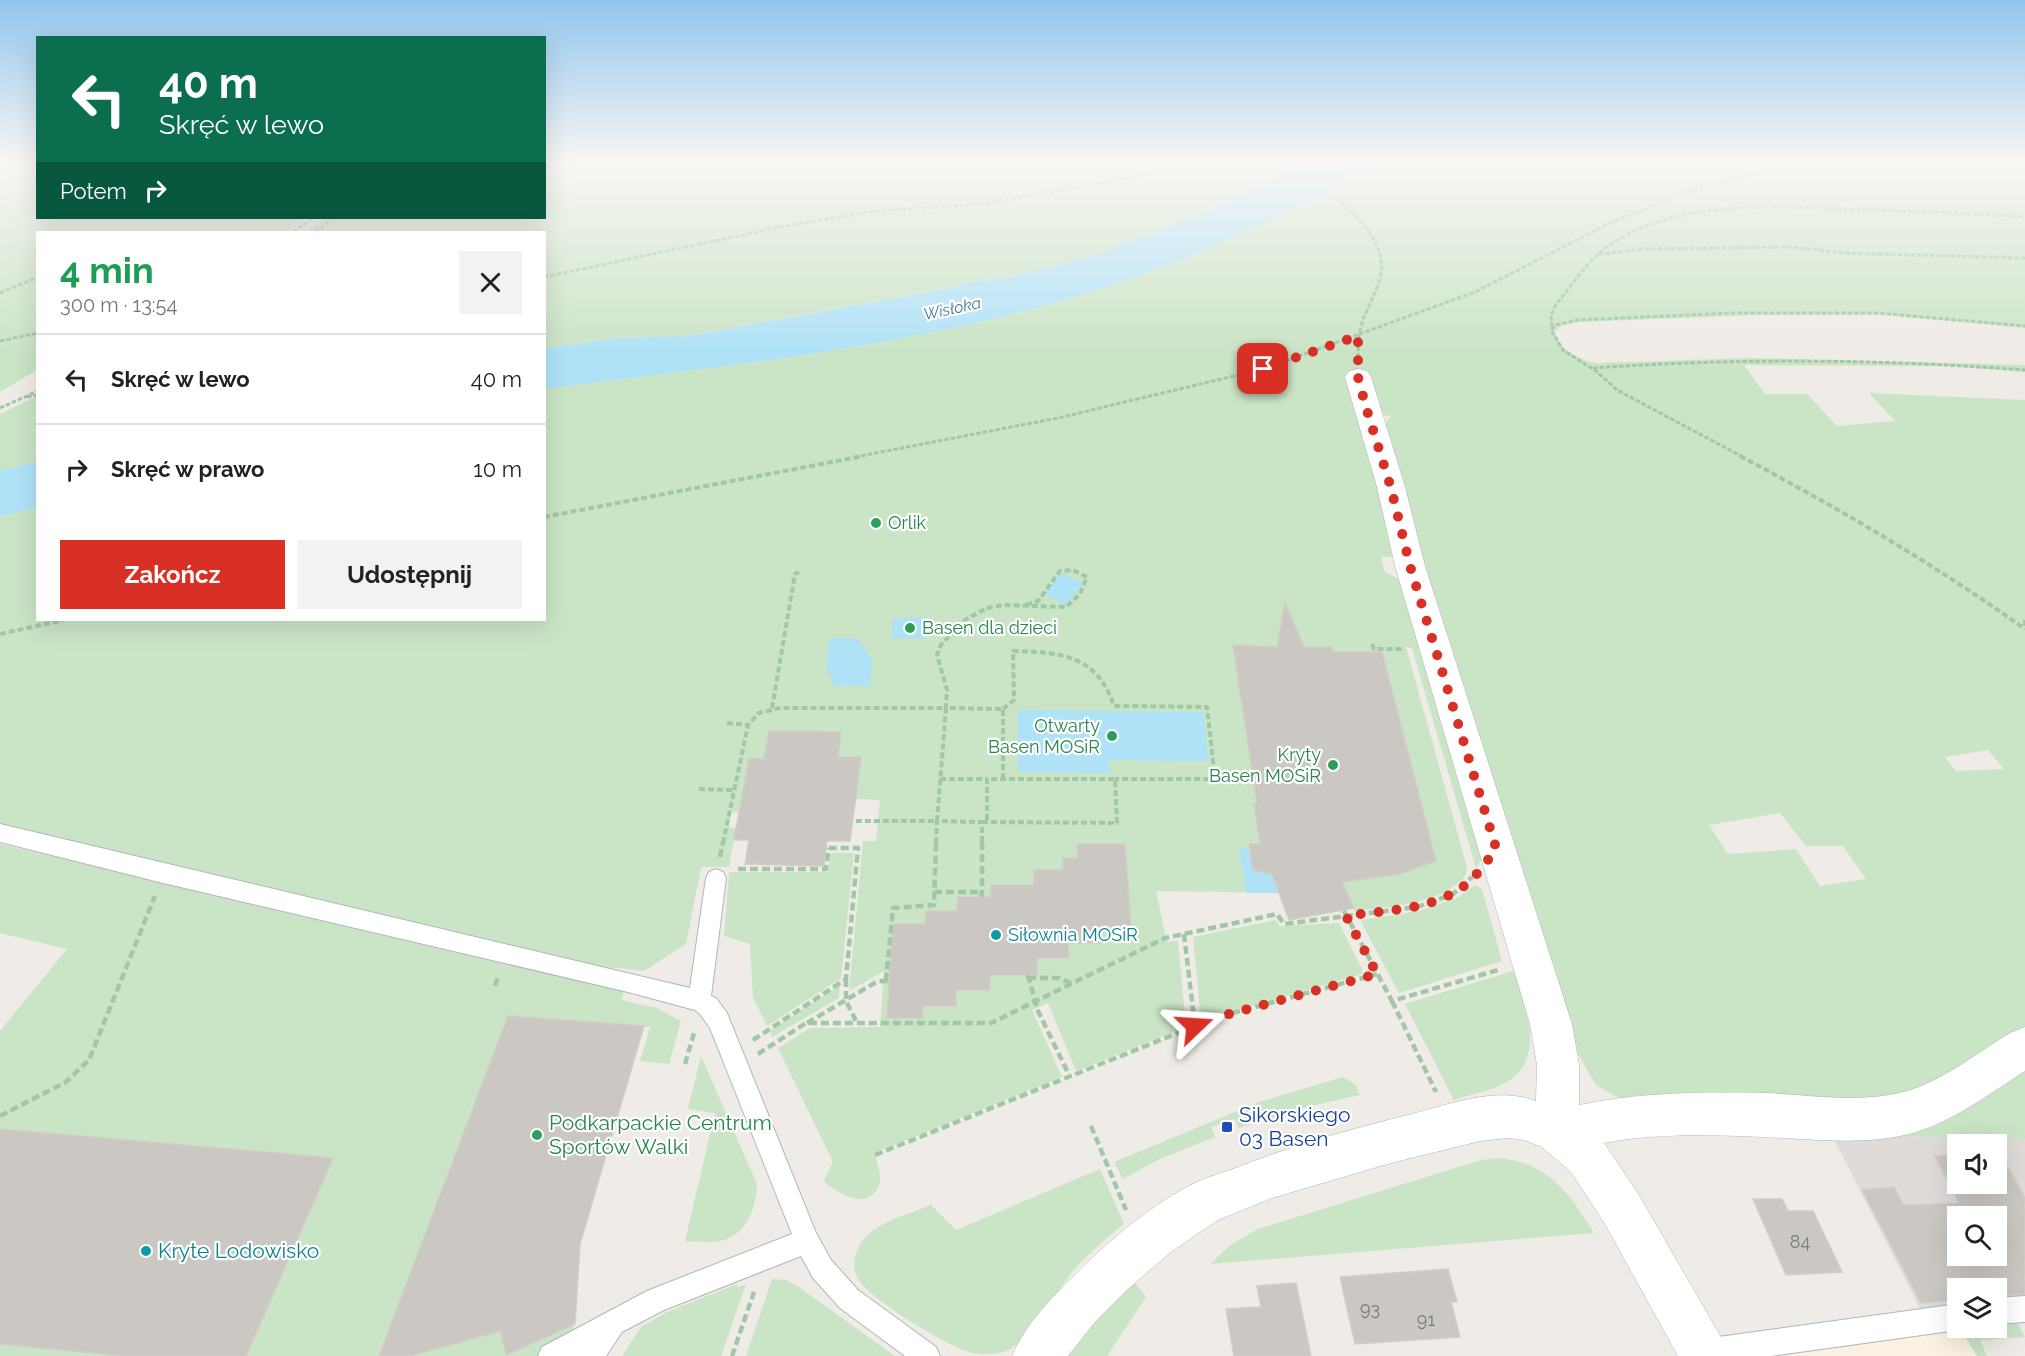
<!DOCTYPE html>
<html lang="pl">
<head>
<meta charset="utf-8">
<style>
	body { margin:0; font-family:Raleway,sans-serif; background:#f2f2f2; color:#222; height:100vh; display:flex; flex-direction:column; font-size:22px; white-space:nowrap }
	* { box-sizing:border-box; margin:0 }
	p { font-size:20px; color:#767676 }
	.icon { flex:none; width:33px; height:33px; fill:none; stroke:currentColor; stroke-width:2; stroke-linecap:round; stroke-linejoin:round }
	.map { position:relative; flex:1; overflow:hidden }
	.panel { position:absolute; left:36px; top:231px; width:510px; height:390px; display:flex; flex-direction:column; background:#fff; border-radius:0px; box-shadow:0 6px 24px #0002 }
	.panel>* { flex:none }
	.hud { position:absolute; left:36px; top:36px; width:510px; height:183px; border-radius:0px; box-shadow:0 6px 24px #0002; background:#0b6e4f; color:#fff; overflow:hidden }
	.fabs { position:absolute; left:1947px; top:1134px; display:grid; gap:12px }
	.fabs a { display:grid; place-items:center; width:60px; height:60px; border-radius:0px; background:#fff; box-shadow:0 6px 24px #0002; font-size:30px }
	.pin { position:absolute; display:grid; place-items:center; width:51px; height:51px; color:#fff; margin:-26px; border-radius:12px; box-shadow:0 3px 9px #0006 }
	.me { position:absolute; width:66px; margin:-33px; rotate:70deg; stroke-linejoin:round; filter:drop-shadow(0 0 4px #0008) }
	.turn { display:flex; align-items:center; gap:21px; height:126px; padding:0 24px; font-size:27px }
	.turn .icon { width:78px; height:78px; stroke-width:2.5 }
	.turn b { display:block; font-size:42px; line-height:51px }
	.then { display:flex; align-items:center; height:57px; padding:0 24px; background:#0003; gap:12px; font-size:22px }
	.round { display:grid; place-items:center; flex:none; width:63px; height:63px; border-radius:0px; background:#f2f2f2 }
	.summary { display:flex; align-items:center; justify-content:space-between; height:102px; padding:0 24px }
	h1 { font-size:36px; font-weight:700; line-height:45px; color:#1e9e55 }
	.cta { display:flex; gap:12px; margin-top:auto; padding:12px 24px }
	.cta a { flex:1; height:69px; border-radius:0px; background:#d93025; color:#fff; font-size:24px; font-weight:700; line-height:69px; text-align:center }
	.cta a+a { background:#f2f2f2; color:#222 }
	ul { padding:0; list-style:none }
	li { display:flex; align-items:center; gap:18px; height:90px; padding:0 24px; border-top:2px solid #e0e0e0 }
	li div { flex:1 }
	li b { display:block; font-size:22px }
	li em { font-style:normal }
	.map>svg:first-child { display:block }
</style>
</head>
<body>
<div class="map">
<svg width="2025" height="1356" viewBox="0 0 2025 1356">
	<rect width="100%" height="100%" fill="#efece7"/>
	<polygon fill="#fbf1e0" points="1961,1330 1977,1356 1771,1356 1933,1334"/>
	<path fill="#dedbd9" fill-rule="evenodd" d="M1857,1135L2025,1139V1322L1997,1325L1996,1288H1958V1328H1979L1933,1334L1833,1137ZM1958,1144H1996V1184H1958ZM1958,1216H1996V1256H1958Z"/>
	<g fill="#cae4c6" fill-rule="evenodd">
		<polygon points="0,165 37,165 38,218 304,218 287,232 38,232 37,370 0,392"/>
		<polygon points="545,165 1297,165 1224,204 1097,254 1008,278 977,281 935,291 687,336 616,338 545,349 544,232 304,232 323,218 544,218"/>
		<path d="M1371,165H2025V328L1884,315H1762L1581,322L1563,325L1555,332C1559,350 1581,361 1597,363L1749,358L2025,365V372L1946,366L1744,365L1765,394H1807L1837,426L1895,421L1869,393L2025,400V1034L1911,1100L1621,1099L1596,1085L1575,1049L1381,429L1391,416L1376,414L1400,557H1381L1385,572L1401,580L1486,851L1476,868L1412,648L1406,647L1467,867L1465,877C1438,905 1392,906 1355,911L1354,909L1289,920L1282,893L1156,891L1166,938L1168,942L1178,940L1186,1027L1076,1071L1048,1003L1032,1010L1062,1077L874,1153C878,1164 884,1181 876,1191C863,1209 835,1192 824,1181L833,1162L778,1048L810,1028L880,1027L884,971L849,991L863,841H876L880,800L856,799L860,757H838L769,731L764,759H749L739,812H731L729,827L736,828L729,867H701L686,944L644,971L598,966L221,879L0,825V517L37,507L38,620H544L545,389C733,365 926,346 1107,287C1185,262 1259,226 1333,191L1343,180ZM1988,750L2004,769L1956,771L1945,757ZM1780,813L1806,846H1843L1866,879L1820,886L1796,849L1728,854L1709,825Z"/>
		<polygon points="37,396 37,461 0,471 0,414"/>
		<polygon points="0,844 624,991 622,1000 657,1008 681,1021 669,1064 640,1061 650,1027 644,1027 580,1244 575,1324 560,1356 0,1356 0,1031 67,949 0,933"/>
		<polygon points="831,853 854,853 841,978 767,1026 753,997 750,944 724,936 729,872 828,872"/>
		<polygon points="1475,885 1482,889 1502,961 1399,993 1361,922 1362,920 1419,911 1457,898"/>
		<polygon points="1276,920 1279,926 1339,923 1362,969 1362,974 1201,1021 1193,937"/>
		<path d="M1516,970C1524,1004 1547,1059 1507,1082C1492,1091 1471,1094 1454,1100L1405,1004Z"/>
		<polygon points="840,985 839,998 772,1037 770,1031"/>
		<path d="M701,1056L757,1184C757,1204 748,1231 727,1239C715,1244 698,1241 685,1241L715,1113L688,1109Z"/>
		<polygon points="2025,1065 2025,1139 1857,1135"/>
		<polygon points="1343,1077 1355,1084 1360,1095 1307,1107 1239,1128 1235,1119 1211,1127 1215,1137 1160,1159 1123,1179 1114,1162 1259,1102"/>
		<path d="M1498,1158C1548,1162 1570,1194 1594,1233L1210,1264L1232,1244L1258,1229L1481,1160Z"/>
		<path d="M1100,1169L1124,1224C1106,1238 1089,1253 1074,1270C1054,1293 1035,1337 1008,1350C998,1355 983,1355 972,1353C950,1348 868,1298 858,1279C850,1264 856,1245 869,1234C884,1220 912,1213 931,1205L956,1230Z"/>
		<polygon points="772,1279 786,1280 796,1285 895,1356 746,1356"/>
		<polygon points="1134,1282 1146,1297 1107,1356 1068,1356 1092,1325"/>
		<polygon points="737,1284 738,1287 746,1284 721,1356 622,1356 641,1327 667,1312"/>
		<polygon points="2017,1322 2025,1337 1980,1340 1987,1356 1977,1356 1961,1330 1996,1328 1997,1325"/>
	</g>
	<g fill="#afe2f7">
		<path d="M1297,165H1371L1343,180L1333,191C1259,226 1185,262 1107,287C926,346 733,365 545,389V349L616,338L687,336L935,291L977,281L1008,278L1097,254L1224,204Z"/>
		<polygon points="37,461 37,507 0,517 0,471"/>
		<polygon points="1061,573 1084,583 1066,605 1043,594"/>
		<polygon points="893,618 928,618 926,639 891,638"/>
		<polygon points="830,638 857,638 873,661 870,686 834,686 826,664"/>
		<polygon points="1018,710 1203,712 1209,761 1109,760 1110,773 1018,772"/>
		<polygon points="1239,848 1250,848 1286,877 1283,893 1246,893"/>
	</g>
	<g fill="#cbc7c3" stroke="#d3cdc6" stroke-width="1.5" fill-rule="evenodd">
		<polygon points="1285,603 1304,647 1332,647 1333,652 1382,652 1436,861 1399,874 1342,882 1354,908 1289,920 1272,874 1253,870 1249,844 1260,844 1254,803 1257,803 1233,645 1277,647"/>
		<polygon points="769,731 841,732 838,757 861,757 850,841 827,841 824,866 745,864 749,840 734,840 749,758 764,759"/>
		<polygon points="1077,844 1125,844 1131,929 1099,929 1100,943 1068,943 1069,958 1037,958 1037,975 990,975 990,990 956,990 956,1006 923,1006 922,1018 887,1018 893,924 925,924 926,911 957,911 958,897 991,897 991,885 1034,885 1034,870 1063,870 1063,858 1078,858"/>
		<polygon points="508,1016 644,1026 580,1244 575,1324 506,1355 501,1331 410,1356 379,1356"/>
		<polygon points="0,1129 333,1158 246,1356 124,1356 0,1344"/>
		<path d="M1996,1153H2000L2025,1198V1294L1996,1296V1288H1958V1300L1921,1303L1862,1190L1894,1187L1903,1205L1959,1203L1935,1156L1958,1155V1184H1996ZM1958,1216H1996V1256H1958Z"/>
		<polygon points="1753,1199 1782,1199 1788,1211 1813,1211 1842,1272 1786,1275"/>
		<polygon points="1448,1269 1457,1302 1451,1302 1460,1337 1355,1344 1340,1277"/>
		<polygon points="1296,1283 1311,1356 1234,1356 1226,1309 1261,1307 1257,1286"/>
	</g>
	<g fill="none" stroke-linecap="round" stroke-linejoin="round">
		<g stroke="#b2b5b8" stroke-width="2">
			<g id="service">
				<polygon points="0,824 690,988 706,878 709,872 716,869 723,872 726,878 711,996 716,998 727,1013 816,1233 831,1260 858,1290 936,1347 940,1356 905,1356 840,1308 813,1278 801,1256 664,1310 622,1332 606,1356 538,1356 542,1347 647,1291 792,1234 710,1028 700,1014 695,1010 628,992 159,882 0,842"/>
				<polygon points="2025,1296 2025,1322 1996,1324 1996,1298"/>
				<polygon points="1958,1304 1958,1328 1964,1328 1958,1330 1771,1356 1692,1356 1691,1352 1695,1343 1704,1339"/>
			</g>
		</g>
		<g stroke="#b2b5b8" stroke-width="1">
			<path id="minor" d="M1358,369L1367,371L1371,377L1405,487L1425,566L1572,1024L1579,1065V1105C1641,1092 1703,1092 1766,1093C1812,1095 1861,1104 1907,1091C1942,1081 1979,1052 2010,1033L2025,1027V1071C1987,1095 1949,1125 1905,1135C1864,1144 1823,1140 1782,1138C1726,1135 1659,1132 1604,1143L1637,1192L1722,1339L1730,1356H1678L1605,1224L1571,1172L1542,1147L1524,1140L1508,1138L1480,1141L1391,1163L1272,1198L1218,1220L1172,1251L1129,1288L1094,1323L1068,1356H1012C1025,1325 1052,1297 1076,1274C1108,1242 1146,1209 1187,1187C1201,1179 1218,1174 1233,1169C1291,1146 1351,1129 1412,1114C1451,1104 1496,1086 1536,1101L1537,1065L1530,1024L1395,566L1377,487L1345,377L1349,371Z"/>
		</g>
		<g stroke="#a1c7a6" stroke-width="3" stroke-dasharray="4.5 2" stroke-linecap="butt">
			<path d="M1336,198C1361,220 1392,248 1378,285C1366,316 1358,320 1358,356"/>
			<polyline points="293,232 312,218"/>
			<polyline points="315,232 333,218"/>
			<polyline points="1599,254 1643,249 1792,247 1844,253 2025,258"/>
			<polyline points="544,277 785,226 875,211 981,204 1148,175 1173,165"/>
			<polyline points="0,293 38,277"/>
			<path d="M1552,327L1551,316L1555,306C1575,281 1592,253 1621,238C1691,199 1775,207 1852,209C1910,211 1967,213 2025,217"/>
			<polyline points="0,341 38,333"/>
			<path d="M1593,368C1737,358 1881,359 2025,370"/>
			<polyline points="27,397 38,395"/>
			<polyline points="0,408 38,391"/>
			<polyline points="855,457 1058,418 1263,369 1475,292 1610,223 1692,190 1794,165"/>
			<polyline points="1743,457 1617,390 1596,371 1563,350 1551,330 1556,325 1577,320 1732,313 1878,313 2025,326"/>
		</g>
		<g stroke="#a1c7a6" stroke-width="4" stroke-dasharray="6 3" stroke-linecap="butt">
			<path d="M1740,456C1838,508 1934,564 2025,629"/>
			<polyline points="544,517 863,456"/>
			<polyline points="2025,620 2025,628"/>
			<polyline points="0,634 64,620"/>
			<polyline points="1372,644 1374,649 1404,649"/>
			<polyline points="772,708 795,574 799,572"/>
			<path d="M1003,709L1014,700L1013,651C1061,652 1097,655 1114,706L1207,707L1215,779H1115"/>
			<polyline points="727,723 748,725"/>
			<polyline points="940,779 987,779"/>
			<polyline points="1003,779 1003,709 946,708 947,690 937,655 941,645 963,621 987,608 1003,605 1066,607 1080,594 1087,577 1073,570 1060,571 1038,601 1025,605"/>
			<polyline points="699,789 734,790"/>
			<polyline points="982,822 1117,823 1115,779 987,779 987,822"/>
			<polyline points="723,843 748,725 759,713 780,708 946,708 937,821 853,821"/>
			<polyline points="936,843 937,821 982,822 982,843"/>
		</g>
		<g stroke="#a1c7a6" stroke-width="4.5" stroke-dasharray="8 4" stroke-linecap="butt">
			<polyline points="982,842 982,892"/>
			<polyline points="720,857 723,842"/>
			<polyline points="738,869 826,869 829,848"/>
			<polyline points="934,892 982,892 981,897"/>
			<polyline points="1344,911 1392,1001 1498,970"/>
			<polyline points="1184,934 1195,1026 1222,1016 1377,974"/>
			<polyline points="1028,975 1038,1011 1070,1077"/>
			<polyline points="1028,978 1059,978 1073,984"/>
			<polyline points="846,979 846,1001 857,1023"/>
			<polyline points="886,981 893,908 934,905 936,842"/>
			<polyline points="495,986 498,977"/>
			<polyline points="1392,1001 1436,1092"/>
			<polyline points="807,1023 878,981 889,981"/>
			<polyline points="753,1040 846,979 858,848 826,848"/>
			<polyline points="758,1054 806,1023 991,1023 1165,938 1277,914 1284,924 1417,907 1453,894 1472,877"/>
			<polyline points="685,1064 694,1033"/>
			<polyline points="0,1116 66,1082 89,1060 155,896"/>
			<polyline points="1091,1126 1126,1210"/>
			<polyline points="875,1155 1195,1026"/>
			<polyline points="732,1356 755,1289"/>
		</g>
		<use href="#service" fill="#fff" fill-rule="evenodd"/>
		<use href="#minor" fill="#fff" fill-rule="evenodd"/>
	</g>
	<linearGradient id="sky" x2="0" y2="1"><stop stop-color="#91c6ee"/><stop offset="0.46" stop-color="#f8f6f4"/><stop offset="1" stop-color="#f8f6f4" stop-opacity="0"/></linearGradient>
	<rect width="2025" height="355" fill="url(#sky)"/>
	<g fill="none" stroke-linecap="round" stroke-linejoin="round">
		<path stroke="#d93025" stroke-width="10" stroke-dasharray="0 18" d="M1195,1026L1222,1016L1377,974L1346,916C1393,909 1452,911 1482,867C1487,860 1493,856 1496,848L1410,566L1391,488L1365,404L1358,377V336L1263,369"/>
	</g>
	<g fill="#2e9e5b" stroke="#fff" stroke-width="2">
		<circle cx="876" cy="523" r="6"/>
		<circle cx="910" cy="628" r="6"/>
		<circle cx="1112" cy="736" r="6"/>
		<circle cx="1333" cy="765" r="6"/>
		<circle cx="537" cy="1135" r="6"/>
	</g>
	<g fill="#0f9aa8" stroke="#fff" stroke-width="2">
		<circle cx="996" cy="935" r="6"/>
		<circle cx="146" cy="1251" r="6"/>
	</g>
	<rect fill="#1a4fb4" stroke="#fff" stroke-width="2" x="1221" y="1121" width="12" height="12" rx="3"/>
	<g text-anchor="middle" stroke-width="4.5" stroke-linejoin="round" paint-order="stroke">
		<g font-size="16" font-style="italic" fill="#467a97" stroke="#fff">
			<text transform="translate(952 308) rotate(-12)" y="6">Wisłoka</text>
		</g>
		<g font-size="18" fill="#27864d" stroke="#fff" text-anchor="start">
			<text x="888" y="529">Orlik</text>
			<text x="922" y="634">Basen dla dzieci</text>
			<text x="1100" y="732" text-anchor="end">Otwarty<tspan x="1100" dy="21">Basen MOSiR</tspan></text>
			<text x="1321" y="761" text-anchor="end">Kryty<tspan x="1321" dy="21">Basen MOSiR</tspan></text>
		</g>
		<g font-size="18" fill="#0d838f" stroke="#fff" text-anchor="start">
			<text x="1008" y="941">Siłownia MOSiR</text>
		</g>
		<g font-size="18" fill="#797c7d">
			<text x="1800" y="1248">84</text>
			<text x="1370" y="1315">93</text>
			<text x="1426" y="1326">91</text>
		</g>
		<g font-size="21" fill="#164399" stroke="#fff" text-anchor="start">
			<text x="1239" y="1122">Sikorskiego<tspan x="1239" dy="24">03 Basen</tspan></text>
		</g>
		<g font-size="21" fill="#27864d" stroke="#fff" text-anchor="start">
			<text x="549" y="1130">Podkarpackie Centrum<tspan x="549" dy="24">Sportów Walki</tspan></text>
		</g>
		<g font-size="21" fill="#0d838f" stroke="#fff" text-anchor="start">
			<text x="158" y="1258">Kryte Lodowisko</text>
		</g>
	</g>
</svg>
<div class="fabs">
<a><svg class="icon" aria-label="sound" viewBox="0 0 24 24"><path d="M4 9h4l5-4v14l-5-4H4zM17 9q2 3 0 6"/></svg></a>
<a><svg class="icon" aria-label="search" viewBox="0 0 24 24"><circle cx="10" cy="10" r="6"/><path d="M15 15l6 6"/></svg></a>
<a><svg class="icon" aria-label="layers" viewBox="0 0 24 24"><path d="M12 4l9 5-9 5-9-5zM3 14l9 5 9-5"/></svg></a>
</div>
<div class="pin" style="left:1263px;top:369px;background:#d93025"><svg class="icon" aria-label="arrive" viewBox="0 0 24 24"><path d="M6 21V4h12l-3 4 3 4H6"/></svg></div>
<svg class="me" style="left:1195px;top:1026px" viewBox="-20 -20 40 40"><path d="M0-17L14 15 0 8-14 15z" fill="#d93025" stroke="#fff" stroke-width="4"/></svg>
<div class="hud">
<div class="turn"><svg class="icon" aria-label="left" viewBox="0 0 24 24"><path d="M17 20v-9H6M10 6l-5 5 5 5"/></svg><div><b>40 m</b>Skręć w lewo</div></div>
<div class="then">Potem<svg class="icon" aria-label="right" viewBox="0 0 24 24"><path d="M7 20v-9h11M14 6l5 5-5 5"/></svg></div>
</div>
<section class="panel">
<div class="summary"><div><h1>4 min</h1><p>300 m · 13:54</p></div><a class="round"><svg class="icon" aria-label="close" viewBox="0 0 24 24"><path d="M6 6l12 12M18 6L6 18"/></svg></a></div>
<ul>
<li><svg class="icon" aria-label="left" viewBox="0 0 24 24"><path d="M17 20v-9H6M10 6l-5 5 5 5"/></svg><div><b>Skręć w lewo</b></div><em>40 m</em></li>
<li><svg class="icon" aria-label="right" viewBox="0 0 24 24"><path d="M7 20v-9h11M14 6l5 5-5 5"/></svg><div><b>Skręć w prawo</b></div><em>10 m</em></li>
</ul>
<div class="cta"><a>Zakończ</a><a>Udostępnij</a></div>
</section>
</div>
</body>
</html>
